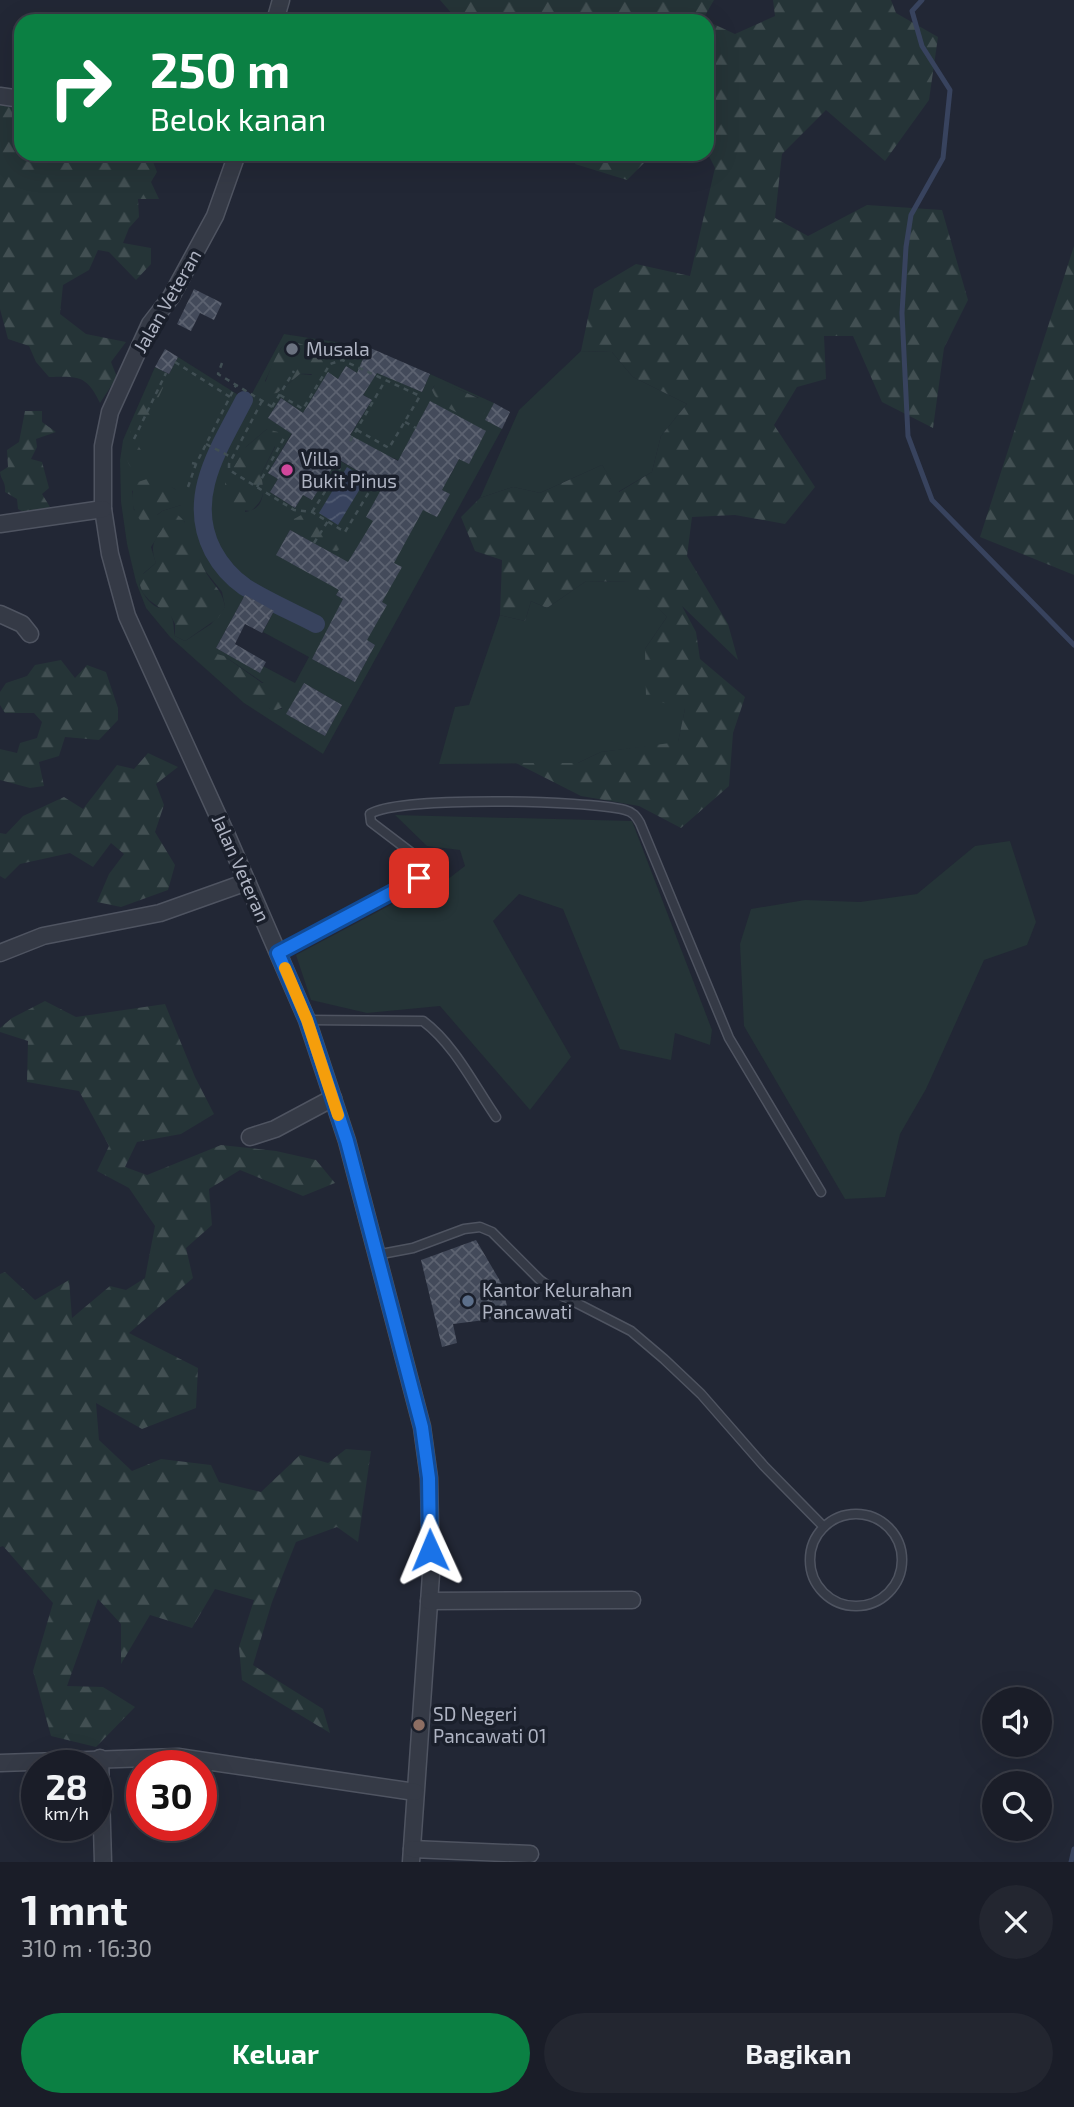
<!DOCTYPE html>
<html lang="id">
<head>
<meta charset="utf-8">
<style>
	body { margin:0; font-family:"Exo 2",sans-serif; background:#232630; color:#f1f3f6; height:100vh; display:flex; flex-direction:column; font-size:26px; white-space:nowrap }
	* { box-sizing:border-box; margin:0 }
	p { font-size:23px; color:#9fa2a8 }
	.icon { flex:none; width:38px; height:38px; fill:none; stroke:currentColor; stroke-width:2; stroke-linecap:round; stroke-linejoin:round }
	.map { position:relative; height:1862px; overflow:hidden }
	.details { display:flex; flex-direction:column; background:#1a1d28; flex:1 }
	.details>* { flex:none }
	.guide { position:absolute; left:14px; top:14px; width:700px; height:147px; border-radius:21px; box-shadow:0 7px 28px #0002,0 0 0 2px #383b45; background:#0b8043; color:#fff; overflow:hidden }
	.controls { position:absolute; left:982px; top:1687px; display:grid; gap:14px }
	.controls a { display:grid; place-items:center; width:70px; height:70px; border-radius:50%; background:#1a1d28; box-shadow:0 7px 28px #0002,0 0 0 2px #383b45; font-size:35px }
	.speed { position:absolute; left:21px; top:1750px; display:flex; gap:14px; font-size:35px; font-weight:700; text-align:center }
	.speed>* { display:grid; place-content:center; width:91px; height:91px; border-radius:50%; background:#1a1d28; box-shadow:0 7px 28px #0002,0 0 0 2px #383b45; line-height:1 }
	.speed small { font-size:18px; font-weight:400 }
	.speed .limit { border:10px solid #d22; background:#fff; color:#111 }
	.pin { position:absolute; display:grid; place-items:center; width:60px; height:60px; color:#fff; margin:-30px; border-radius:14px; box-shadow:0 4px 10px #0006 }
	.me { position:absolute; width:77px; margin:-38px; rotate:359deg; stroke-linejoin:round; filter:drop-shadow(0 0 5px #0008) }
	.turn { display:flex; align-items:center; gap:24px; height:147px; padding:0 21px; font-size:32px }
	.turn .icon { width:91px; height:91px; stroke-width:2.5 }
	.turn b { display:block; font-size:49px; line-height:60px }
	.round { display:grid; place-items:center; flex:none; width:74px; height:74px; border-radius:37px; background:#232630 }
	.overview { display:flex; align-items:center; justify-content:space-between; height:119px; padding:0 21px }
	h1 { font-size:42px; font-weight:700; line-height:52px }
	.button { display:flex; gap:14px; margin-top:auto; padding:14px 21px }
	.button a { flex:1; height:80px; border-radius:42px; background:#0b8043; color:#fff; font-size:28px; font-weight:700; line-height:80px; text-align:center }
	.button a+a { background:#232630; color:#f1f3f6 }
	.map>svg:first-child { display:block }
</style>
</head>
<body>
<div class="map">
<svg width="1074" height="1862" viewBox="0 0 1074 1862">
	<defs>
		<pattern id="forest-firs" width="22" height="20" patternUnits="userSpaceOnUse" patternTransform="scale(1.75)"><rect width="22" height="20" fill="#253437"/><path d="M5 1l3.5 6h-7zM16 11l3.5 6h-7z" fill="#424f52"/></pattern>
		<pattern id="water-waves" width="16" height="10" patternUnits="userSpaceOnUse" patternTransform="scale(1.75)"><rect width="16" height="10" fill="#38435e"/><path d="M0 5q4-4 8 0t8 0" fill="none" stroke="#525c73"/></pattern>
		<pattern id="building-cross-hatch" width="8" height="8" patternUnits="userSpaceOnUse" patternTransform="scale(1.75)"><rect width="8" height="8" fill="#434a5a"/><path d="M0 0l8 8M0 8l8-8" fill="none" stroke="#5c6270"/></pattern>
	</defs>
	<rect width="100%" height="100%" fill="#222735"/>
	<g fill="#253437" fill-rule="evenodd">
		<path d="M284,334L368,347L361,365L422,392L430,374L494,403L486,420L502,429L323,754L244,703L170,637L146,608L136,582L127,544L121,502L120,460L123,440L155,367L169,374L178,357L248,401ZM289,341L312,375L300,374L277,393L265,381L281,348ZM346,366L371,382L363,395L372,400L348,439L389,465L394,458L409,467L486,431L459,459L449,478L430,468L424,479L449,494L437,517L337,459L312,500L303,495L295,508L270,492L278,479L268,473L292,433L268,418L281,398L303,413L328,373L338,379ZM446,384L479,398C452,409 451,415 432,390L434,386ZM267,429L275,447L261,474C264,490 266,509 245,512L246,447ZM158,483L175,489L181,505L162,511L157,515L134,510L132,491ZM184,521L202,567L222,592L225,607L211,624L185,641L175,636C173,628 175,622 170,614C166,609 161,609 155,606C147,601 142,592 139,583L144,573L156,563L151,547L166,524ZM290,530L335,555L277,554ZM345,580L373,628L339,608L343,599L336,595ZM245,595L274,611L263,632L309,657L295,683L263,666L260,672L216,648ZM332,622L375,645L355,682L312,659ZM224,656L265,684L282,709H270ZM304,683L342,705L325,736L287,714Z"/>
		<polygon points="581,351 612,352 633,377 687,404 661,436 652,472 618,492 602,465 540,493 513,487 480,498 519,410"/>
		<polygon points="586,581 632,582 667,617 645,649 685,709 678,743 601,752 578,763 439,764 455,707 469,705 500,615 525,621 531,601 547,608"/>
		<polygon points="395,815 632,821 712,1030 710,1045 675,1033 671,1060 620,1049 563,909 519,894 493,921 571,1057 530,1110 440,1006 367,1013 311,1000 296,955 398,901 435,889 465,866 460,850 427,846"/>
		<polygon points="1010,841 1036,922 1027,945 984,960 926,1089 900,1134 885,1197 845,1199 744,1026 740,944 751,909 805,900 860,902 917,894 975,846"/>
	</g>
	<g fill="url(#forest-firs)">
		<polygon points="440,0 714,0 703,19 706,21 468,21 454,16"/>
		<polygon points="773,0 891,0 896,13 938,37 929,100 885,161 826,110 782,154 775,218 808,236 867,205 942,210 968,300 944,348 933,428 882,402 853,336 824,336 826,379 797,387 774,425 815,487 785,524 735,515 692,517 687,556 728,624 738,660 682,606 696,632 700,659 745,697 733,733 729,786 681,828 639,806 581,796 516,763 578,763 601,752 678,742 685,709 646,698 645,649 667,617 631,582 586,581 547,608 531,601 525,621 500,615 502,560 475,551 461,517 480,498 513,487 540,493 602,465 619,492 652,472 661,436 687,404 633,377 612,352 581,351 594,289 636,264 690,276 715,168 707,152 707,21 735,34 775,16"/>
		<path d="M0,104L21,111V154H150L157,172L151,182L159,199H138L139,217L129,228L123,243L151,248V264L136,280L109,252L98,250L89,270L63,285L60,314L86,334L126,342L111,362L117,377L100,403C87,375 78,376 49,377L36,362L29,346L8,339L0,309Z"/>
		<polygon points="580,154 653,154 627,180 575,164"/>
		<polygon points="1074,246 1074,575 980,537"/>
		<path d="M286,342C298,340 320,351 327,361C325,380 313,372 300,374L277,393L268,394L264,387C268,374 276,353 286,342Z"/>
		<path d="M159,373H164L167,379L140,438L139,447L142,452L139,463L131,467C116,451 146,388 159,373Z"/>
		<path d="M443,382L484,401L487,406L484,414L477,419C463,418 436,404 432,390L435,385Z"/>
		<path d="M25,411H42V422L56,432L36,439L37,447L31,459L42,462L49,488L42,494L50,507L31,516L18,509L17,499L5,492C6,481 1,481 0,472L8,467L7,450L19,442Z"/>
		<path d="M267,429L278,432L279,438L261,474C264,491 266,498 251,511L231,509L225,501V484L230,473L246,447Z"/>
		<path d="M147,479C160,483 179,486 184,500L181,505L162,511L144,525C133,513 129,499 135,483Z"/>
		<path d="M176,514C193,524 195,553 204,569C212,585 222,588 225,607L218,618L185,641L175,636V624L171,616L149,600L143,593L139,583L141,576L156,563C147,537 161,540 167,517Z"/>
		<path d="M303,514C318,514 338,525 345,538L343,546L337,551C323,550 297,537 293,524L294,519Z"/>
		<polygon points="210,652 224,656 262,683 278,681 288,684 291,697 286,706 276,710 270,709 208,665 205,660"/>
		<polygon points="61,660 75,678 87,665 106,672 118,708 118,720 99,740 65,737 59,756 39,762 44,786 30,788 0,780 0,749 17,753 20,743 37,738 42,722 34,713 5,713 0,705 0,692 6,683 27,676 35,665"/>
		<polygon points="148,753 178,767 156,784 164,805 155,832 175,865 168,890 121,907 97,902 109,874 124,854 111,843 93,867 70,853 20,864 5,879 0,876 0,833 6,834 23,816 64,797 83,809 117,765 134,769"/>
		<polygon points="45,1001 76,1017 165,1004 195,1077 214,1114 181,1134 137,1142 125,1167 147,1175 221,1145 276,1151 316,1160 335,1183 303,1196 240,1170 209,1189 212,1225 186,1248 193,1278 129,1333 198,1368 196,1408 142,1429 96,1403 99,1440 132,1471 161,1459 211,1465 219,1482 261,1492 300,1455 328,1463 346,1449 371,1451 358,1542 337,1527 296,1542 272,1602 253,1665 323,1709 330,1733 242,1680 239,1647 254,1600 215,1589 192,1628 150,1615 121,1664 121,1624 98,1599 67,1686 103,1687 135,1707 96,1747 51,1736 33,1671 53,1603 3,1546 0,1547 0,1274 5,1272 35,1300 69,1280 72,1318 110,1286 126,1290 145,1278 155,1226 129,1188 97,1171 109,1146 79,1091 27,1082 28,1041 0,1032 0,1028 12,1018"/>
	</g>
	<polygon fill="url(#water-waves)" points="347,467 366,479 338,525 319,513"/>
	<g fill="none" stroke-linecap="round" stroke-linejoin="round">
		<g stroke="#38435e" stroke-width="5">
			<polyline points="922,0 912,11 922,46 950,90 943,158 911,215 906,247 902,313 908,436 932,500 1074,645"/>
			<polyline points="1071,1862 1074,1849"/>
		</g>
		<path stroke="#38435e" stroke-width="18" d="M244,400C220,447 185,497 213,551C220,564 232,578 245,587C267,601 293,612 316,624"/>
	</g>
	<g fill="url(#building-cross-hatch)">
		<polygon points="194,289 222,303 214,320 200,313 191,331 177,324"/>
		<polygon points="368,347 430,374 422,392 377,373 363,395 372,400 350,435 398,461 430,401 486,431 469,464 459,459 442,490 450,494 437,517 423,510 394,563 402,567 382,602 387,605 367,640 375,645 355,682 312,659 343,599 336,595 339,590 276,555 290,530 348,562 373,521 366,517 383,486 338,459 312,500 303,495 295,508 270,492 278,479 268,473 292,434 268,418 281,398 303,413 328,372 338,379 346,366 357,373"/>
		<polygon points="165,349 178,357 169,374 155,367"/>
		<polygon points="494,403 510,412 502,429 485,420"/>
		<polygon points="245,595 274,611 262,633 245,624 235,644 266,662 260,673 216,648"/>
		<polygon points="304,683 342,705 325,736 286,714"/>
		<polygon points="476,1240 503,1286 509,1317 453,1324 457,1343 442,1347 421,1260"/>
	</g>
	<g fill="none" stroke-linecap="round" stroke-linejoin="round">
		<g stroke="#4f5461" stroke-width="11">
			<g id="lane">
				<path d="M278,953L419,878L423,871L421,860L371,822L370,814C399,796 587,800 625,810C633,812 636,816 640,823L729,1038L821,1192"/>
				<path d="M307,1020L423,1021C454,1044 474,1085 496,1117"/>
				<polyline points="376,1255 413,1248 464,1229 480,1227 492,1232 540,1280 561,1295 631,1331 664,1359 701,1394 764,1466 824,1527"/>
				<circle cx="856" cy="1560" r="46"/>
			</g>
		</g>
		<g stroke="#4f5461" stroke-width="19">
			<g id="street">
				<polyline points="275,21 281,0"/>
				<polyline points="0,96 21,99"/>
				<polyline points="237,154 215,216 171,297 150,324 110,412 103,446 103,509 110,554 127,616 228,838 307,1020 347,1141 422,1427 429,1478 431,1574 411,1862"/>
				<polyline points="0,524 103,509"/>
				<polyline points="0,614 22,624 30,634"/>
				<polyline points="0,953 43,936 160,913 247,882"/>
				<polyline points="250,1137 275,1129 333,1098"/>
				<polyline points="429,1601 632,1600"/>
				<polyline points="100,1758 103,1862"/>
				<polyline points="0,1763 178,1757 415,1792"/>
				<polyline points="412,1849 530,1854"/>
			</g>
		</g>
		<g stroke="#414f54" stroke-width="2.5" stroke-dasharray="5 5" stroke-linecap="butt">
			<polyline points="175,362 230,397"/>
			<polyline points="222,363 218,374 274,408"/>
			<polyline points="280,395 303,409 330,364 342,360 420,396 389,448 357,430"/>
			<polyline points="262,401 229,464 229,469 234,473 294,510 312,512 345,532 375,482"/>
			<polyline points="272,407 294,371"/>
			<polyline points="405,422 416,428"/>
			<polyline points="134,439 166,373"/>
			<polyline points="350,441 385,381"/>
			<polyline points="206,444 231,457"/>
			<polyline points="192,463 196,464 236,385"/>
			<polyline points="188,487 196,464"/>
			<polyline points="257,487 284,438"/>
			<polyline points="312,512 340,468"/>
			<polyline points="314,543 328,521"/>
		</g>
		<use href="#lane" stroke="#353a46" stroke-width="8"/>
		<use href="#street" stroke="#353a46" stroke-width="16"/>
	</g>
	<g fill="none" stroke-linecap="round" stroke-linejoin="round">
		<g stroke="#114b97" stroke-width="18">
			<polyline id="route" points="419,878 278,953 307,1020 347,1141 422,1427 429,1478 430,1550"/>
		</g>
		<use href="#route" stroke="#1a73e8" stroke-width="12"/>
		<polyline stroke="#f59e0b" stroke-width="12" points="285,968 307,1020 338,1115"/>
	</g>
	<circle fill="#6b7280" stroke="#1a1f2b" stroke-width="2.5" cx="292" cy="349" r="7"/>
	<circle fill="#d1479c" stroke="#1a1f2b" stroke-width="2.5" cx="287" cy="470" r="7"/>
	<circle fill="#5c6f8a" stroke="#1a1f2b" stroke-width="2.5" cx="468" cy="1301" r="7"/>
	<circle fill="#8d6e63" stroke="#1a1f2b" stroke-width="2.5" cx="419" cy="1725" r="7"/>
	<g text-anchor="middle" stroke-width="7" stroke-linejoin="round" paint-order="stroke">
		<g font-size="19" fill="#afb4c3" stroke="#1a1f2b">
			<text transform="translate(167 301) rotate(-60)" y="7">Jalan Veteran</text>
			<text transform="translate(241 868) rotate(66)" y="7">Jalan Veteran</text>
		</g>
		<g font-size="19" fill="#afb4c3" stroke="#1a1f2b" text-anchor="start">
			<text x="306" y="356">Musala</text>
			<text x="301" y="466">Villa<tspan x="301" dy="22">Bukit Pinus</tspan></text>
			<text x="482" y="1297">Kantor Kelurahan<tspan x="482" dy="22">Pancawati</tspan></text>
			<text x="433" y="1721">SD Negeri<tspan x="433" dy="22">Pancawati 01</tspan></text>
		</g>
	</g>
</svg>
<div class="controls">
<a><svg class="icon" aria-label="sound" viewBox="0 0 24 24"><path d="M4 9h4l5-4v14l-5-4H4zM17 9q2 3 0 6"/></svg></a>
<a><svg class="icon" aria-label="search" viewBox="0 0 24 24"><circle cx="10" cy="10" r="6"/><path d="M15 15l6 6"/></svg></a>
</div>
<div class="speed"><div>28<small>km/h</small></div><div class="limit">30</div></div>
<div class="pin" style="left:419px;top:878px;background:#d93025"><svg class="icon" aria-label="arrive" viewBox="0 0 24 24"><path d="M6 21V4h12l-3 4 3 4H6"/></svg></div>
<svg class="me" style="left:430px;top:1550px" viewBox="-20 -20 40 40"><path d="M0-17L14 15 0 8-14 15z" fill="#1a73e8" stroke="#fff" stroke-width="4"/></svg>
<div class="guide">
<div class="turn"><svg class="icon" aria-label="right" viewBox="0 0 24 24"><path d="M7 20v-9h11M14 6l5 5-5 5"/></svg><div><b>250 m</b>Belok kanan</div></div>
</div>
</div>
<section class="details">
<div class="overview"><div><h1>1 mnt</h1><p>310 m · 16:30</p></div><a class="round"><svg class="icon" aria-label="close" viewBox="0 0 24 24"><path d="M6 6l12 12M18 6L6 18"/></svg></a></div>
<div class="button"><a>Keluar</a><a>Bagikan</a></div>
</section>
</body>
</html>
